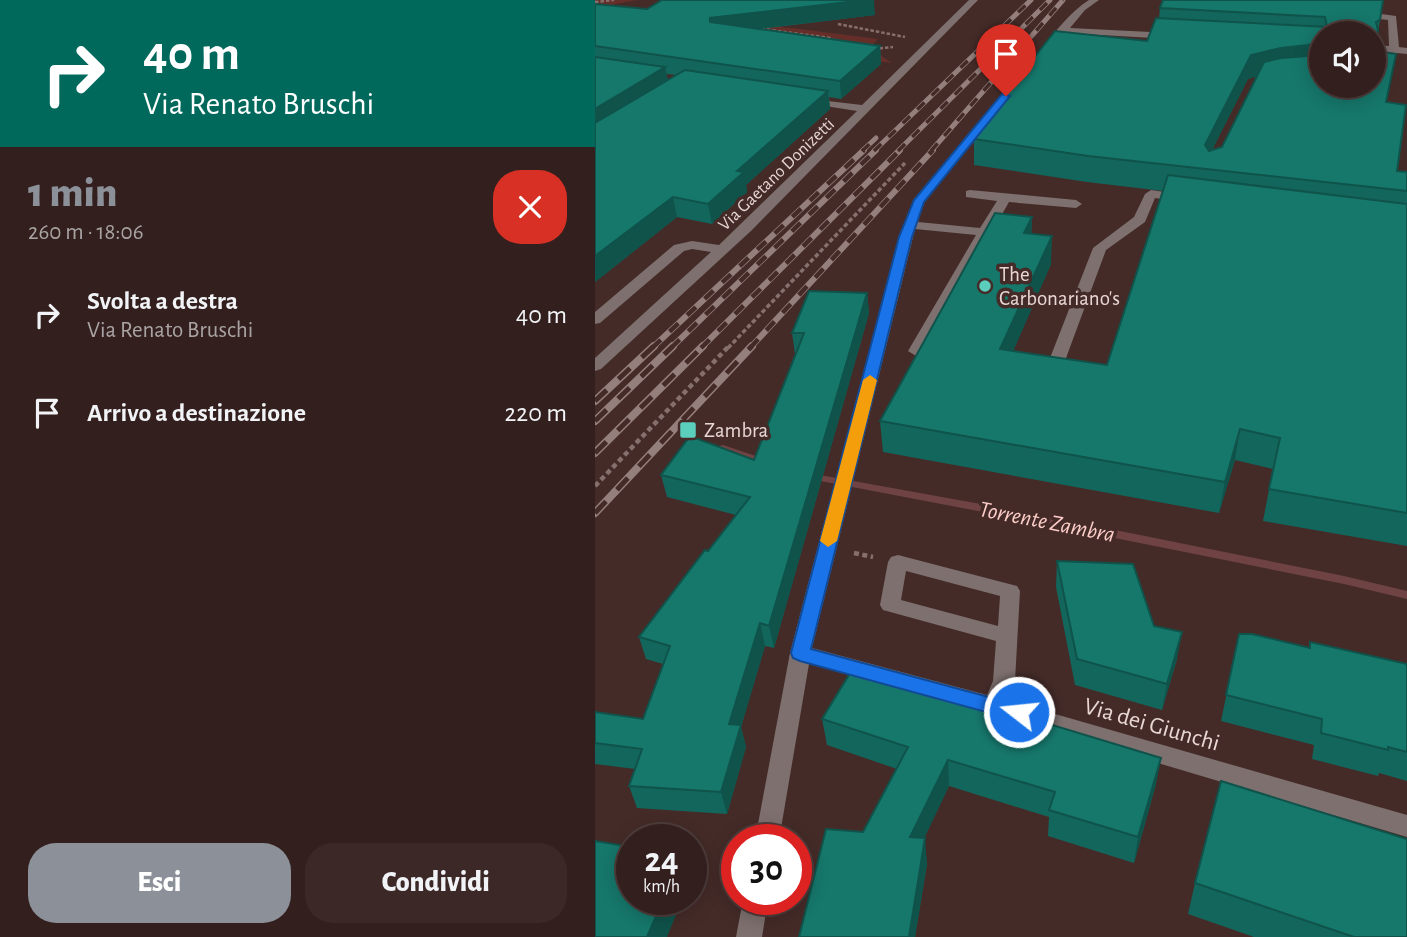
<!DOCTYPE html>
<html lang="it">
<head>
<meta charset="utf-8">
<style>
	body { margin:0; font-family:"Alegreya Sans",sans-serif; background:#3b2827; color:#f1f3f6; height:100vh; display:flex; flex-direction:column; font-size:26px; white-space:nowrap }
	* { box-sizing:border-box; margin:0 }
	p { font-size:23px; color:#a9a3a4 }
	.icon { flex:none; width:38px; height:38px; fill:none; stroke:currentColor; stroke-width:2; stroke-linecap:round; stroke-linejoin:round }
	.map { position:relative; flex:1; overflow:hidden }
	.drawer { display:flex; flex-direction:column; background:#33201e; width:595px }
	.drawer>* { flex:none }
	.guide { background:#00695c; color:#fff; overflow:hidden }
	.tools { position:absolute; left:714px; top:21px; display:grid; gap:14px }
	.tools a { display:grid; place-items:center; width:77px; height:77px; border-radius:50%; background:#33201e; box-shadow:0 4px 18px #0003,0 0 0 2px #4e3e3c; font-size:35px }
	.speed { position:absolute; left:21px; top:824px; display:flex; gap:14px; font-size:35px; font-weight:700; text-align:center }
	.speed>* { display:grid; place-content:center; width:91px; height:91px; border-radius:50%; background:#33201e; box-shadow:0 4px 18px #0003,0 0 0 2px #4e3e3c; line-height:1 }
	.speed small { font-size:18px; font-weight:400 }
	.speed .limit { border:10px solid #d22; background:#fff; color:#111 }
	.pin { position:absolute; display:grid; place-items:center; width:60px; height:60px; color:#fff; margin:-72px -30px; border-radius:50% 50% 50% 0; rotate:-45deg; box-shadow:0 0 7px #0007 }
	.pin .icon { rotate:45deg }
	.me { position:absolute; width:77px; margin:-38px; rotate:286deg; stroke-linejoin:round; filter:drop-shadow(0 0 5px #0008) }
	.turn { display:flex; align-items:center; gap:24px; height:147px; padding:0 28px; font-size:32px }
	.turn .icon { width:91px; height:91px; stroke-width:2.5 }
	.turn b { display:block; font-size:49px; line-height:60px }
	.round { display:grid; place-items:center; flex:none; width:74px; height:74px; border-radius:28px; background:#3b2827 }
	.summary { display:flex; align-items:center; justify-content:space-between; height:119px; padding:0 28px }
	h1 { font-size:42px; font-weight:800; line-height:52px; color:#8c9099 }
	.button { display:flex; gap:14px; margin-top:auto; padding:14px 28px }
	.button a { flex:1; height:80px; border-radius:28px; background:#8c9099; color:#fff; font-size:28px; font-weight:800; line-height:80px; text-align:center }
	.button a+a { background:#3b2827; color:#f1f3f6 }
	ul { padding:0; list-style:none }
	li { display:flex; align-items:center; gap:21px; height:98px; padding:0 28px }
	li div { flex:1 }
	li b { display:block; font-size:26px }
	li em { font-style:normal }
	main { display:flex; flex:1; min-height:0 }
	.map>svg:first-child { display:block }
</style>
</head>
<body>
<main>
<section class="drawer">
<div class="guide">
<div class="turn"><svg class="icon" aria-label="right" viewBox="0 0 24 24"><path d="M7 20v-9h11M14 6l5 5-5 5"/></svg><div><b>40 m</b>Via Renato Bruschi</div></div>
</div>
<div class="summary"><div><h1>1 min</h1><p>260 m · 18:06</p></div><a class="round" style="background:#d93025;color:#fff"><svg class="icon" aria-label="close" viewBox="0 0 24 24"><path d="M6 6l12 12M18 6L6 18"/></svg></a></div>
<ul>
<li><svg class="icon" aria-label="right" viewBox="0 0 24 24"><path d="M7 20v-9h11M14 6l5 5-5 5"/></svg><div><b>Svolta a destra</b><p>Via Renato Bruschi</p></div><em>40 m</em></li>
<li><svg class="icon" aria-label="arrive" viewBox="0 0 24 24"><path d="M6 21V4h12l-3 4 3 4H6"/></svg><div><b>Arrivo a destinazione</b></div><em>220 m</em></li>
</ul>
<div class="button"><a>Esci</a><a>Condividi</a></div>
</section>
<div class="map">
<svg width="812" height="937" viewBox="0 0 812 937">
	<rect width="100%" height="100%" fill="#442b28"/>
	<polygon fill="#662e29" points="0,0 42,0 16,5 283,39 274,48 297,63 196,50 0,12"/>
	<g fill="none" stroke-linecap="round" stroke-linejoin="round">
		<g fill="#6f4343" fill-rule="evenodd">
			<polygon points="128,445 176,461 177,463 172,466 124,450 123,448 124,446"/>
			<polygon points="214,473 430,512 749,576 812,591 812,599 749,584 430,520 210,478 209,476"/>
		</g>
		<g stroke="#86706e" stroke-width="2.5" stroke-dasharray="3.5 2" stroke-linecap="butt">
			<polyline points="0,2 19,0"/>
			<polyline points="243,24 310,37"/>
			<polyline points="161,28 235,38 241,42"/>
			<polyline points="279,49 298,47"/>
		</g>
		<polyline stroke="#86706e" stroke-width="3.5" stroke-dasharray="4.5 2.5" stroke-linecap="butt" points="133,348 310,163"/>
		<g stroke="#86706e" stroke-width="4.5" stroke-dasharray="5 3.5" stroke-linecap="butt">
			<polyline points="0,486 134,346"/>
			<polyline points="259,553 278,557"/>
		</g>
		<g fill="#7d706e" fill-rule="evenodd">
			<polygon points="374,0 383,0 157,230 6,369 0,371 0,358 116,252 97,249 89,251 5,323 0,324 0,312 79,245 97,241 124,245 262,111 211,103 207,102 207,98 267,105"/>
			<path d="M494,0H504L490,10L475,28L576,33L581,36L576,39L470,33L453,52H447V48C461,31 475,12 494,0Z"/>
			<polygon points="764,11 801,16 804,47 812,48 812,54 779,51 779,45 794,46 793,20 761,16 759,14"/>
			<path d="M409,95L414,98L329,202L323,222L385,228L402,201L371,197V191L375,190L481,200L487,204L481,208L414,202L329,351L321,356L313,351L381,235L320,229L217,648L392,695L398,681L401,641L288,610L285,605L293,562L296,557L303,555L422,586L425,591L420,681L411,700L812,815V837L398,714L214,664L184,840H160L195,653L304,237L319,199L405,96ZM311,571L405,596L403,626L306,600Z"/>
			<polygon points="556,190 590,195 596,199 590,203 560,198 550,222 511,250 471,358 463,363 458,361 455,358 498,248 539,217 550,194"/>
			<polygon points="148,900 173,900 167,937 141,937"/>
		</g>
		<g stroke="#947f7c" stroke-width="5">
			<g id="rail-far2">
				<polyline points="267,151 281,138"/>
				<polyline points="279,151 436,0"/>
				<polyline points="303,151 455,0"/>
				<polyline points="336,151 468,0"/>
			</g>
		</g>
		<g stroke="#947f7c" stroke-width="6">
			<g id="rail-far1">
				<polyline points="57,348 269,150"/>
				<polyline points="76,348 281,150"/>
				<polyline points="106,348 305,150"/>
				<polyline points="155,348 338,150"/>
			</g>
		</g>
		<g stroke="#947f7c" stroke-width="8">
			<g id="rail">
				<polyline points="0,401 59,346"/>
				<polyline points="0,421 78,346"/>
				<polyline points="0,453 108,346"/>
				<polyline points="0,513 157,346"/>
			</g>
		</g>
		<use href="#rail-far2" stroke="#442b28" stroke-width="3.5" stroke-dasharray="10" stroke-linecap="butt"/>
		<use href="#rail-far1" stroke="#442b28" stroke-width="4.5" stroke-dasharray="12" stroke-linecap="butt"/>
		<use href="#rail" stroke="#442b28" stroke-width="5" stroke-dasharray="16" stroke-linecap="butt"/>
	</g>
	<g fill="#13665c" fill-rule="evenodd">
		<path d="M788,0L780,51L791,102L802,171L812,172V546L668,521L678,469L640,460L624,513L288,452L285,421L437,217L436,234L456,264L418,351L512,365L568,191L492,182L379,165V139L393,121V116L552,41L564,18L565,8ZM726,33L779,86H726ZM662,76L627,147L617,150L653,79Z"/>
		<path d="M0,4L52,9L280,15L164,29L285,46L286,64L246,99L234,97L235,109L151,185L152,192L117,224L82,217L0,282ZM71,74L81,75L73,80Z"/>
		<polygon points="272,293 274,313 179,648 170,646 146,727 151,747 132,814 42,808 34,786 40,769 0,764 0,712 48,719 68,664 51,659 44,637 141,515 72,497 66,475 159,460 200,354 197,333"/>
		<polygon points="462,561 559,626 582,659 567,710 480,685 461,587"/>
		<polygon points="644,634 714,647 715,642 812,664 812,781 784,773 783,776 717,759 719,745 626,721"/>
		<polygon points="227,719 561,784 539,863 453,836 454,817 354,786 329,838 332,864 320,937 204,937 268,832 302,769 232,745"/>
		<polygon points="600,883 812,937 659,937 593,914"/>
	</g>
	<g fill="#0f534b">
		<polygon points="270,0 279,0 280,15 118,34 115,22 115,18"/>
		<polygon points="726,41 726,57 682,71 653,79 608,168 610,145 656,55 686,48"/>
		<polygon points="285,46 286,64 246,99 245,81"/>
		<polygon points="70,67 74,85 0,131 0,109"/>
		<polygon points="233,91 235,109 151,185 152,192 117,224 113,204 142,171"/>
		<polygon points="78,197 82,217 0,282 0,256"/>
		<polygon points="437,217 436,245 429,233"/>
		<polygon points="457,236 456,264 406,379 405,349"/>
		<polygon points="272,293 274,313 179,648 174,626"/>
		<polygon points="645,429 640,460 624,513 630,482"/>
		<polygon points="165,623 170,646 146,727 151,747 132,814 126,792 134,724"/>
		<polygon points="587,632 582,659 567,710 572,684"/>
		<polygon points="566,758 561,784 539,863 543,837"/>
		<polygon points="353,760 354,786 318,862 315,837"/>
		<polygon points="330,838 332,864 320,937 314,937"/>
		<polygon points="68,900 87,900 72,937 52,937"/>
	</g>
	<g fill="#16776b" stroke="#0f534b" stroke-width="2" fill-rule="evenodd">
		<polygon points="67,0 270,0 115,18 115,22 285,46 245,81 0,46 0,4 52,9"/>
		<path d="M568,0H788L785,20L781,22L783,30L780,51L801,54L791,102L811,105L802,171L812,172V191L493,156L379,139L397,116H393L460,31L552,41L561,18L732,27L730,17L565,8ZM726,33H779V86H726V55L686,58L669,62L627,147L614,151L610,145L656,55L686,48L713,45L726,41Z"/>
		<polygon points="0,57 70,67 0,109"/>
		<polygon points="90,70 233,91 142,171 149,172 113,204 78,197 0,256 0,123"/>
		<polygon points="573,175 812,204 812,513 674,489 685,438 645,429 630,482 285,421 400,213 437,217 429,233 457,236 405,349 512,365"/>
		<polygon points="214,291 272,293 174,626 165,623 134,724 146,725 126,792 34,786 47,749 0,743 0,712 48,719 75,646 44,637 110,550 113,551 155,497 66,475 95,436 159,460 209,333 197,333"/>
		<polygon points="462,561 538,564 559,626 587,632 572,684 482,659"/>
		<polygon points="644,634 657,634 715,648 715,642 812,664 812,752 793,747 793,750 726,733 727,719 631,695"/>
		<polygon points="260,665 566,758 543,837 454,810 460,792 353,760 315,837 330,838 314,937 204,937 231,829 268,832 313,747 227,719"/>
		<polygon points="626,781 812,839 812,937 759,937 600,883"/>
		<polygon points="0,841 37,847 37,900 68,900 52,937 0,937"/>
	</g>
	<polygon fill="#1a73e8" stroke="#114b97" stroke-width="2" points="407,94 415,96 329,202 317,237 216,649 431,707 434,712 431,718 424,721 205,661 198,658 196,653 304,237 319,200"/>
	<polygon fill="#f59e0b" points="275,375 282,380 242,541 233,547 225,541 268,380"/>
	<g fill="#5bcebc" stroke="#442b28" stroke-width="2.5">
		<circle cx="390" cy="286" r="7"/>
		<rect x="84" y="421" width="18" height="18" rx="3.5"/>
	</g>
	<g text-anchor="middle" stroke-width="7" stroke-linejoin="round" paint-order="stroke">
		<g font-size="18" fill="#e8d7d5" stroke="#442b28">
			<text transform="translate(181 174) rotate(-44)" y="6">Via Gaetano Donizetti</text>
		</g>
		<g font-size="21" fill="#e8d7d5" stroke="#442b28" text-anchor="start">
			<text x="404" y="281">The<tspan x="404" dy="24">Carbonariano's</tspan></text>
			<text x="109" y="437">Zambra</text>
		</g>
		<g font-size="23" font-style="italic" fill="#fecec8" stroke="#442b28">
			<text transform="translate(452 521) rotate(11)" y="8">Torrente Zambra</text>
		</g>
		<g font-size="24" fill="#e8d7d5" stroke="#442b28">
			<text transform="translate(557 724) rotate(16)" y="8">Via dei Giunchi</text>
		</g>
	</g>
</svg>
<div class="tools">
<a><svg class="icon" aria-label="sound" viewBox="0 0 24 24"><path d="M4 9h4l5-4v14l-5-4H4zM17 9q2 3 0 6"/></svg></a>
</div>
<div class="speed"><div>24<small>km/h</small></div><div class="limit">30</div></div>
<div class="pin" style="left:411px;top:96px;background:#d93025"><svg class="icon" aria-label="arrive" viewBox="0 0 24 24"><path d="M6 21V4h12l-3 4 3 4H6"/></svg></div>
<svg class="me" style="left:424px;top:712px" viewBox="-20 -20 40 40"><circle r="17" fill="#1a73e8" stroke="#fff" stroke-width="3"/><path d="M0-11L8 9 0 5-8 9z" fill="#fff"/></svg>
</div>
</main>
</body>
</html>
